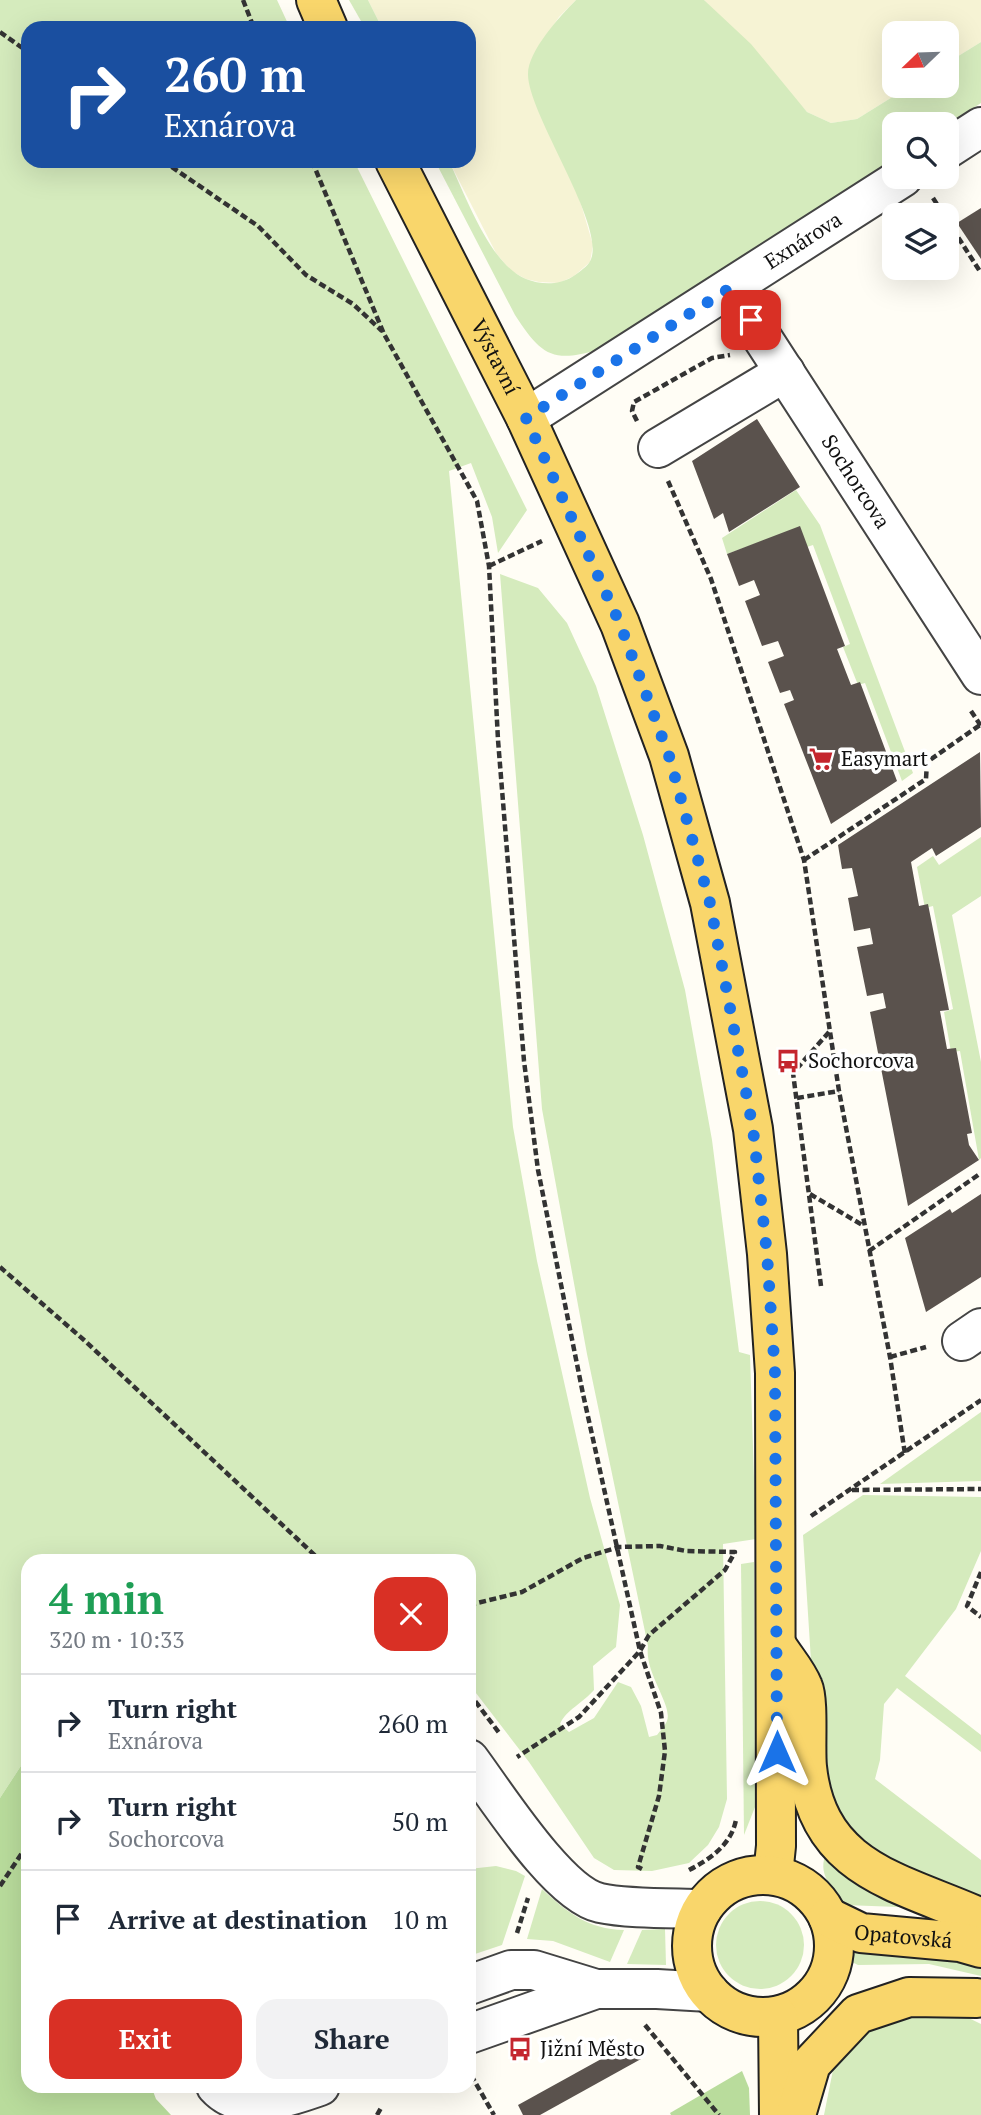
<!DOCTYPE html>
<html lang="en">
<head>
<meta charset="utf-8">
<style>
	body { margin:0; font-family:"PT Serif",serif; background:#f2f2f3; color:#1f2937; height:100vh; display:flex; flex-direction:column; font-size:26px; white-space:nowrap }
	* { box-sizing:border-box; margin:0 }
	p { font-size:23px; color:#747a83 }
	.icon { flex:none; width:38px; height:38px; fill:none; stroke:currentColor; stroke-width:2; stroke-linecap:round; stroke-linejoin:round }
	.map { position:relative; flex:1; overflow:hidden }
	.drawer { position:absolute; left:21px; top:1554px; width:455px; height:539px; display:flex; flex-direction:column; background:#fff; border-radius:21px; box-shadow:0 7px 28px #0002 }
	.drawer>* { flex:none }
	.banner { position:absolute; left:21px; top:21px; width:455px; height:147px; border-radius:21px; box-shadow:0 7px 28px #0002; background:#1a4fa0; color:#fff; overflow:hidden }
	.needle { width:46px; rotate:247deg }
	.controls { position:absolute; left:882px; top:21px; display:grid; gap:14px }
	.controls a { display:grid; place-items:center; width:77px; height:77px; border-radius:14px; background:#fff; box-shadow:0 7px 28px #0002; font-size:35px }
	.pin { position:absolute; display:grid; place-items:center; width:60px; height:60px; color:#fff; margin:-30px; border-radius:14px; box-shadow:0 4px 10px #0006 }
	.me { position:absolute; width:77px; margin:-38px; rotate:0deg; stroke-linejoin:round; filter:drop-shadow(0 0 5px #0008) }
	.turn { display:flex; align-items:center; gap:24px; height:147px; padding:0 28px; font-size:32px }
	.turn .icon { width:91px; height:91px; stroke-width:2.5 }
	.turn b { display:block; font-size:49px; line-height:60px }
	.round { display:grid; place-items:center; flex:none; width:74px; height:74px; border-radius:21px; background:#f2f2f3 }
	.overview { display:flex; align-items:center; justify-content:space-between; height:119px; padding:0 28px }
	h1 { font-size:42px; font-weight:600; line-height:52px; color:#1e9e55 }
	.cta { display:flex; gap:14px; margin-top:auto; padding:14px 28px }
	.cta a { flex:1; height:80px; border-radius:21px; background:#d93025; color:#fff; font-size:28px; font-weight:600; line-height:80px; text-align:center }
	.cta a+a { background:#f2f2f3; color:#1f2937 }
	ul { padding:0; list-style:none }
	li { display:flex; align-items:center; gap:21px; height:98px; padding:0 28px; border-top:2px solid #e0e1e3 }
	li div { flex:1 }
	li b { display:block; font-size:26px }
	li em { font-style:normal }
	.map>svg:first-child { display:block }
</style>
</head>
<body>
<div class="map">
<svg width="981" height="2115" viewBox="0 0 981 2115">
	<rect width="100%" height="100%" fill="#fffdf5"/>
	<g fill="#f6f3d4">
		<polygon points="368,0 576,0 559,17 536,51 593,245 590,262 574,276 559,283 539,282 526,279 511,271 496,253 449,161 469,161 469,28 382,28"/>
		<polygon points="704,0 981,0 981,42 947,63 947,33 894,33 894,86 910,86 857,119 831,123 807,112"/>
	</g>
	<g fill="#d5ebbd">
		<path d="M0,0H277L290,28H28V161H354L527,510L498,553L492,517L471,463L449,471L513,1127L537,1261L590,1498L620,1605L616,1647L593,1666L594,1690C583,1703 566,1710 560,1724L569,1732L594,1718L618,1682L631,1687L641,1706L649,1737L657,1735C660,1731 665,1726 667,1721C673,1705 644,1673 648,1646L587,1354L542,1109L500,574L538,588L567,623L596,686L643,835L685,990L712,1140L739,1352L750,1355L756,1539L723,1544L727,1799L719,1827L708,1845L689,1863L652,1871L614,1870L594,1858L529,1762L469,1684V1561H28V1755L0,1798Z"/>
		<polygon points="349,0 368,0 382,28 365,28"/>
		<path d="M576,0H704L751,44L807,112L831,123L857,119L910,86H947V63L981,42V103L947,125L894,124V159L597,350C551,364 540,353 515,315L435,161H449C465,194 490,265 526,279C541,285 559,285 572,277C577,274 585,268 589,263C611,232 529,117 528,75C527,52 560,16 576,0Z"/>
		<polygon points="796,490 820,525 913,773 902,781 865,683 858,685 843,647 850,644 813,545 807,547 798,528 727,554 722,538"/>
		<polygon points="981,837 981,896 952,915 981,1062 981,1158 979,1160 960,1051 951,1052 944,1012 953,1009 933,906 925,908 917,867 933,856 939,865"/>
		<polygon points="981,1412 981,1481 880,1484"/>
		<polygon points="863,1495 981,1497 981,1551 956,1609 905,1676 981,1735 981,1752 897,1688 884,1704 880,1760 875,1779 981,1860 981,1902 891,1863 846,1828 818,1771 803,1535"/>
		<polygon points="754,1562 755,1807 744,1835 741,1564"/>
		<path d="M825,1856H828L898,1904V1907L845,1905C834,1890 818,1876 825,1856Z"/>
		<polygon points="496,1866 516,1871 525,1876 502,1945 469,1956 469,1869"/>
		<path d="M542,1889C568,1913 588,1929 624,1930L610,1962L553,1941L527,1939Z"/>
		<circle cx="760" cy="1945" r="44"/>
		<polygon points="665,1929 666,1965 627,1964 642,1930"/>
		<polygon points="853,1950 981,1958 981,1976 929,1964 858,1965 850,1961"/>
		<path d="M907,2008C935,2008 956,2011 981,2024V2115H824L833,2070L854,2039Z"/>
	</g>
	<g fill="#b9dc9c">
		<polygon points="28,1755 28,2086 151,2086 156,2099 171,2115 0,2115 0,1798"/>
		<polygon points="742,2071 749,2088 750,2115 671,2115 670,2113"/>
	</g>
	<g fill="#5a524d">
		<polygon points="981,208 981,259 957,223"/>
		<polygon points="757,419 800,487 729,532 723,513 714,519 692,461"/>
		<polygon points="800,526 845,646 837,649 851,685 860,682 897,781 831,824 784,704 794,700 790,690 780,693 768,662 784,656 778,641 762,646 745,601 760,595 754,580 739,586 727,554"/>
		<polygon points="980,752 981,827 936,856 932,848 911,862 919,906 928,904 949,1010 940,1011 947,1049 956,1048 972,1133 967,1134 969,1145 979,1160 908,1206 870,1012 886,1008 883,993 867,996 857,947 873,944 870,928 854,931 848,898 858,896 852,868 842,869 838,845"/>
		<polygon points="981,1194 981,1277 926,1312 905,1238 950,1209 952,1213"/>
		<polygon points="632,2042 641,2059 540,2115 523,2115 518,2105"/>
	</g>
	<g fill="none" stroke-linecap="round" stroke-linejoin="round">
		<g stroke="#444" stroke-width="42">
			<g id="minor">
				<polyline points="947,149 981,127"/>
				<path id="s1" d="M730,288L981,675"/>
				<path id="s2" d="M526,418L903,177"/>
				<polyline points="658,448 785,372"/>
				<polyline points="962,1341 981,1328"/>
				<path d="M469,1759C496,1795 558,1894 600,1903C628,1909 672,1908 702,1909"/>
				<polyline points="469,1985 511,1970 534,1970 596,1989 657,1989 709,1992"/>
				<polyline points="469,2034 596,1989"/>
				<path d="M216,2086C242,2115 288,2097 320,2086"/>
			</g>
		</g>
		<g stroke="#222" stroke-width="42">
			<g id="major">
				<polyline points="316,0 328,28"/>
				<path id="s3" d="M395,161L526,418L620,624L669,756L710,903L753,1129L767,1254L775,1373L776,1846L773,1875"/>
				<path d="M777,1646C785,1659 797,1672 803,1687C809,1701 805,1748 807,1767C818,1871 901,1882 981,1918"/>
				<circle cx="763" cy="1946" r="71"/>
				<path id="s4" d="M828,1917L861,1933L960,1942L981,1948"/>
				<polyline points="778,2016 779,2115"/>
				<polyline points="796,2115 811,2064 858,2014 909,1997 977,1998"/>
			</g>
		</g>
		<g stroke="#333" stroke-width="4.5" stroke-dasharray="7 3.5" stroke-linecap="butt">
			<polyline points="243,0 254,28"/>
			<polyline points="0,32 28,52"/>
			<polyline points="163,161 258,226 306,275 353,304 382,331"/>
			<polyline points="312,161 384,334 477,501 489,566 498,740 524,1061 538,1170 583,1394 640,1651 661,1713 665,1751 659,1796 638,1867 642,1869"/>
			<polyline points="933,198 944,215"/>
			<polyline points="947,220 981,273"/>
			<polyline points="637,421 632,411 634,402 712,358 730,355"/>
			<polyline points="668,481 711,579 804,860 839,1091 890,1357 905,1454"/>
			<polyline points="489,566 542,541"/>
			<polyline points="971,711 981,726"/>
			<polyline points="804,860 926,779 927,762 980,725"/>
			<polyline points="797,1098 839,1091"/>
			<polyline points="810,1194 864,1226"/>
			<polyline points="869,1251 981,1173"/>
			<polyline points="0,1267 84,1340 321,1561"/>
			<polyline points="821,1286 793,1073 829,1032"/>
			<polyline points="890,1357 926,1347"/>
			<polyline points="852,1490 981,1489"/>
			<polyline points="811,1516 981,1400"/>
			<polyline points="981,1572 967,1606 981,1617"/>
			<polyline points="469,1605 522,1592 583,1558 619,1547 660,1546 686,1551 735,1552 725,1570 649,1635 640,1651 579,1717 517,1757"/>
			<polyline points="469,1693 500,1734"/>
			<path d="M689,1870C710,1859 731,1845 736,1820"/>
			<polyline points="0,1886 28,1844"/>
			<polyline points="517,1933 528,1898"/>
			<polyline points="645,2025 719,2115"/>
			<polyline points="471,2075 494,2115"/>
			<polyline points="377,2115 381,2108"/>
		</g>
		<use href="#minor" stroke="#fff" stroke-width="38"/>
		<use href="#major" stroke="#f9d66b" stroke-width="38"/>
	</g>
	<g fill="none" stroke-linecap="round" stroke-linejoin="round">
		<polyline stroke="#1a73e8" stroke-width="12" stroke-dasharray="0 21.6" points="751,320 730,288 526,418 620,624 669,756 710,903 753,1129 767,1254 775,1373 777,1752"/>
	</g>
	<defs>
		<g id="supermarket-bare" transform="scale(1.89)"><path d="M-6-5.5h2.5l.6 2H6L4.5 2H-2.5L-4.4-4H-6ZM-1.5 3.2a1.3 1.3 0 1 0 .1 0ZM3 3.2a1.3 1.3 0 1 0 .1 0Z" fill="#c4262e" stroke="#fff" stroke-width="2.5" paint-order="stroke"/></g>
		<g id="bus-bare" transform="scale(1.89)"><path d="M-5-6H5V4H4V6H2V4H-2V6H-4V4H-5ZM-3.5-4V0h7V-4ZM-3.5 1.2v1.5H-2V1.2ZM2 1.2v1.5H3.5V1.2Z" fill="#c4262e" stroke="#fff" stroke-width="2.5" paint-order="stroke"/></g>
	</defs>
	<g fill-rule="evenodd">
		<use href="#supermarket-bare" x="821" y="759"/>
		<use href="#bus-bare" x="788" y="1061"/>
		<use href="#bus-bare" x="520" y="2049"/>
	</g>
	<g text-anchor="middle" stroke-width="7" stroke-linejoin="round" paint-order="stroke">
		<g font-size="21" fill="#111" stroke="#fff">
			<text dy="7" stroke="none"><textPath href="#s2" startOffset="329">Exnárova</textPath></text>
			<text dy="7" stroke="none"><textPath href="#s3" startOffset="220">Výstavní</textPath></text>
			<text dy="7" stroke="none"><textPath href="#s1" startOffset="231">Sochorcova</textPath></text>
			<text dy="7" stroke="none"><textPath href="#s4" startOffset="79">Opatovská</textPath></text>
		</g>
		<g font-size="21" fill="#111" stroke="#fff" text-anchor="start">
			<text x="841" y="766">Easymart</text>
			<text x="808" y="1068">Sochorcova</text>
			<text x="540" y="2056">Jižní Město</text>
		</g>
	</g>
</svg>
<div class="controls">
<a><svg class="needle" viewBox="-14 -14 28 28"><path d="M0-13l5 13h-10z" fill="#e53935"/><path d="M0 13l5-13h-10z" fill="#747a83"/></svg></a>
<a><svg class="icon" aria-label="search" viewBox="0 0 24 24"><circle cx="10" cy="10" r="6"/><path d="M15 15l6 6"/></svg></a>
<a><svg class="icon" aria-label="layers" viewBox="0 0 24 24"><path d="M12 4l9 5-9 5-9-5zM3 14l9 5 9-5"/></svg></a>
</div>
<div class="pin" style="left:751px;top:320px;background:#d93025"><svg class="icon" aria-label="arrive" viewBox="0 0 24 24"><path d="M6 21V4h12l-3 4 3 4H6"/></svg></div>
<svg class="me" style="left:777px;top:1752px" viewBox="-20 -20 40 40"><path d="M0-17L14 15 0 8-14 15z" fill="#1a73e8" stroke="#fff" stroke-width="4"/></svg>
<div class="banner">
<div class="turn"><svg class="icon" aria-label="right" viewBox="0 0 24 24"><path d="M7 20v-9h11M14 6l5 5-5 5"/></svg><div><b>260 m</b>Exnárova</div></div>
</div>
<section class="drawer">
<div class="overview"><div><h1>4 min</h1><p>320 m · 10:33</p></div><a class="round" style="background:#d93025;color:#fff"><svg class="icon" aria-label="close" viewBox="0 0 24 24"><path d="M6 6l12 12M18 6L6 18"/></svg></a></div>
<ul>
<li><svg class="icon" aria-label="right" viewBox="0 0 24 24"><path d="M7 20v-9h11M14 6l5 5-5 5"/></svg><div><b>Turn right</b><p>Exnárova</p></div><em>260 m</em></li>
<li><svg class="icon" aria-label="right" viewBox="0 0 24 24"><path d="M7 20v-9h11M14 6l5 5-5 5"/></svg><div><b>Turn right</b><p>Sochorcova</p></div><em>50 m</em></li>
<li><svg class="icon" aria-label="arrive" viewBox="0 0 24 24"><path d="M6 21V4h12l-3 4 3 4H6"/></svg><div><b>Arrive at destination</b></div><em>10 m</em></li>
</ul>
<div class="cta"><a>Exit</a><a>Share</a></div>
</section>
</div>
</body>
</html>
